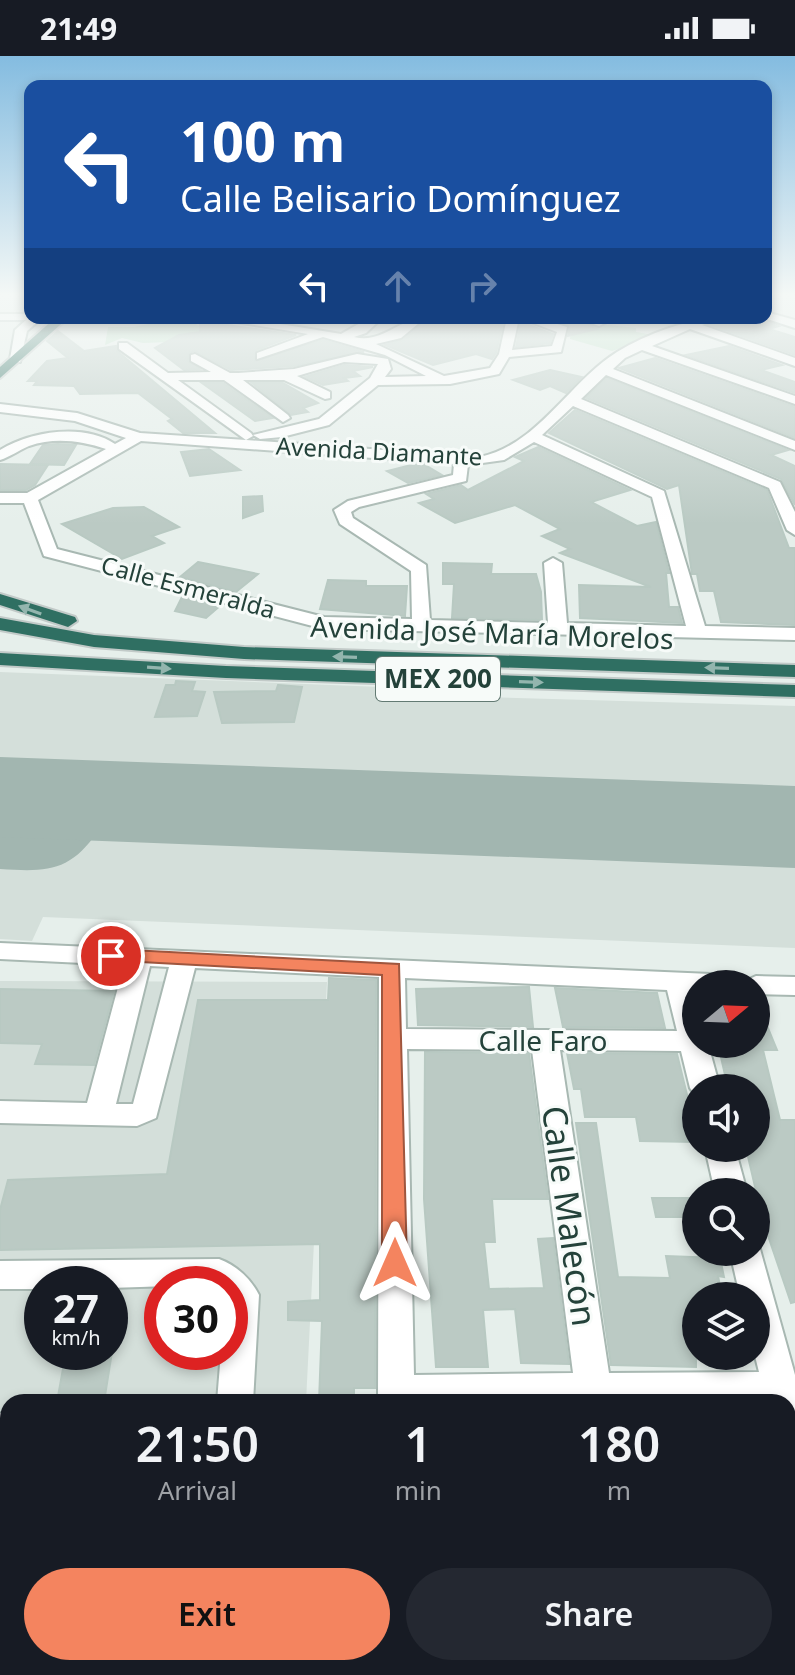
<!DOCTYPE html>
<html lang="en">
<head>
<meta charset="utf-8">
<style>
	body { margin:0; font-family:"Noto Sans",sans-serif; background:#242831; color:#f1f3f6; height:100vh; display:flex; flex-direction:column; font-size:30px; white-space:nowrap }
	* { box-sizing:border-box; margin:0 }
	p { font-size:26px; color:#9ea1a6 }
	.icon { flex:none; width:44px; height:44px; fill:none; stroke:currentColor; stroke-width:2; stroke-linecap:round; stroke-linejoin:round }
	.map { position:relative; flex:1; overflow:hidden }
	.drawer { position:absolute; left:0px; top:1338px; width:796px; height:282px; display:flex; flex-direction:column; background:#171b24; border-radius:24px 24px 0 0; box-shadow:0 4px 12px #0003 }
	.drawer>* { flex:none }
	.hud { position:absolute; left:24px; top:24px; width:748px; height:244px; border-radius:16px; box-shadow:0 4px 12px #0003; background:#1a4fa0; color:#fff; overflow:hidden }
	.needle { width:52px; rotate:71deg }
	.fabs { position:absolute; left:682px; top:914px; display:grid; gap:16px }
	.fabs a { display:grid; place-items:center; width:88px; height:88px; border-radius:50%; background:#171b24; box-shadow:0 4px 12px #0003; font-size:40px }
	.speed { position:absolute; left:24px; top:1210px; display:flex; gap:16px; font-size:40px; font-weight:700; text-align:center }
	.speed>* { display:grid; place-content:center; width:104px; height:104px; border-radius:50%; background:#171b24; box-shadow:0 4px 12px #0003; line-height:1 }
	.speed small { font-size:20px; font-weight:400 }
	.speed .limit { border:12px solid #d22; background:#fff; color:#111 }
	.pin { position:absolute; display:grid; place-items:center; width:68px; height:68px; color:#fff; margin:-34px; border:4px solid #fff; border-radius:50%; box-shadow:0 2px 8px #0007 }
	.me { position:absolute; width:88px; margin:-44px; rotate:0deg; stroke-linejoin:round; filter:drop-shadow(0 0 6px #0008) }
	.turn { display:flex; align-items:center; gap:28px; height:168px; padding:0 24px; font-size:36px }
	.turn .icon { width:104px; height:104px; stroke-width:2.5 }
	.turn b { display:block; font-size:56px; line-height:68px }
	.lanes { display:flex; align-items:center; height:76px; padding:0 24px; background:#0003; justify-content:center; gap:40px; direction:ltr }
	.lanes .off { opacity:.35 }
	.eta { display:flex; justify-content:space-evenly; align-items:center; height:136px; text-align:center }
	.eta b { font-size:48px; font-weight:600; line-height:56px }
	.primary-button { display:flex; gap:16px; margin-top:auto; padding:16px 24px }
	.primary-button a { flex:1; height:92px; border-radius:48px; background:#f4845f; color:#111; font-size:32px; font-weight:600; line-height:92px; text-align:center }
	.primary-button a+a { background:#242831; color:#f1f3f6 }
	.status { display:flex; justify-content:space-between; align-items:center; height:56px; padding:0 40px; background:#171b24; direction:ltr }
	.status svg { height:22px; fill:currentColor }
	.map>svg:first-child { display:block }
</style>
</head>
<body>
<div class="status"><b>21:49</b><svg viewBox="0 0 49 12"><path d="M0 12V9h3v3zM5 12V6h3v6zM10 12V3h3v9zM15 12V0h3v12zM26 1h20v11H26zM47 4h2v5h-2z"/></svg></div>
<div class="map">
<svg width="795" height="1619" viewBox="0 0 795 1619">
	<rect width="100%" height="100%" fill="#e6efeb"/>
	<g fill="#d4dfda" fill-rule="evenodd">
		<polygon points="0,616 484,635 484,641 795,650 795,892 43,861 32,885 0,883"/>
		<path d="M0,925L327,926L306,1346H8V1612H294V1619H0ZM42,1228H110V1296H42ZM162,1228H230V1296H162Z"/>
	</g>
	<g fill="#bfe0c8">
		<polygon points="177,262 205,264 196,269 235,278 270,293 254,303 169,286 143,287 122,282 105,289 108,271 134,271"/>
		<polygon points="590,267 636,272 636,276 660,280 612,295 570,283 571,275"/>
		<polygon points="127,1612 220,1612 220,1619 77,1619"/>
	</g>
	<g fill="none" stroke-linecap="round" stroke-linejoin="round">
		<g fill="#a2b6b0" fill-rule="evenodd">
			<polygon points="24,704 42,708 50,719 42,730 0,741 0,710"/>
			<path d="M71,759L90,764L98,775C70,816 47,816 0,813V779L34,782L52,764Z"/>
		</g>
		<polygon fill="#a2b6b0" fill-rule="evenodd" points="0,701 795,730 795,812 0,781"/>
	</g>
	<g fill="#bbcac4" stroke="#b8c9c2" stroke-width="2">
		<polygon points="428,262 504,262 496,297 492,303 476,298 433,309 385,289 403,284"/>
		<polygon points="548,262 574,262 597,273 568,280 570,270"/>
		<polygon points="732,262 761,262 779,270 769,273 795,281 795,299 711,269"/>
		<polygon points="200,265 296,279 256,294 255,305 323,284 364,296 294,310 231,314 194,295 189,297 188,305 200,313 184,314 155,292 179,279 200,276"/>
		<polygon points="521,266 553,278 550,287 516,291"/>
		<polygon points="58,275 84,295 116,290 117,295 215,377 183,377 168,365 172,363 138,337 80,338 74,330 34,329 37,325 28,325 47,305 68,302 47,285"/>
		<polygon points="729,290 782,309 761,314 795,326 795,337 686,299"/>
		<polygon points="655,302 795,351 795,382 619,312"/>
		<polygon points="344,309 373,311 353,315 360,320 344,322 348,325 323,329 305,321"/>
		<polygon points="550,314 582,321 566,337 550,330 540,334 513,324"/>
		<polygon points="607,322 788,394 771,399 795,410 795,449 781,423 586,342"/>
		<polygon points="202,327 223,327 273,362 255,365"/>
		<polygon points="252,327 283,327 318,347 303,352 308,356 291,359"/>
		<polygon points="575,354 767,434 789,492 795,492 795,569 721,566 714,535 700,535 697,518 692,518 679,429 667,433 549,377"/>
		<polygon points="58,388 76,389 64,409 30,408 43,389"/>
		<polygon points="538,391 630,434 591,446 637,470 656,466 669,517 666,517 669,551 678,551 682,567 580,562 579,529 651,531 560,497 570,493 542,480 560,473 515,449 455,467 419,447 434,443 426,438 461,429 468,434 524,405 515,401"/>
		<polygon points="209,393 240,414 190,420 181,396"/>
		<polygon points="0,408 48,409 35,429 26,434 0,434"/>
		<polygon points="415,408 425,409 442,419 408,427 387,415"/>
		<polygon points="262,440 263,455 243,462 243,441"/>
		<polygon points="144,451 179,471 152,480 164,487 122,503 62,468 113,452"/>
		<polygon points="198,506 239,514 258,518 236,536 180,521"/>
		<polygon points="443,507 492,508 491,518 536,518 541,536 542,564 452,562 454,528 443,528"/>
		<polygon points="328,524 366,525 366,530 407,530 405,560 320,553"/>
		<polygon points="183,539 221,549 206,562 175,555"/>
		<polygon points="176,625 195,626 192,635 205,636 197,660 155,661 166,629 175,629"/>
		<polygon points="278,629 302,631 294,666 222,667 214,636 276,635"/>
		<polygon points="329,922 376,924 375,1332 354,1332 354,1346 319,1346 322,1265 288,1264 288,1246 320,1244 320,1188 0,1194 0,1154 8,1124 167,1118 198,944 328,944"/>
		<polygon points="529,931 533,971 418,969 416,933"/>
		<polygon points="555,932 657,937 665,972 563,971"/>
		<polygon points="0,933 114,935 94,1009 35,1008 42,988 0,987"/>
		<polygon points="756,943 777,994 763,994 780,1064 795,1064 795,1246 791,1247 763,1165 746,1092 756,1092 756,1032 728,1032 720,997 720,990 756,988"/>
		<polygon points="425,996 529,997 548,1143 492,1143 495,1186 484,1186 489,1233 544,1232 538,1183 553,1182 569,1308 521,1307 515,1253 483,1254 488,1311 436,1311 424,1143"/>
		<polygon points="567,997 677,998 690,1051 696,1051 696,1086 640,1085 636,1061 585,1061 581,1033 574,1033"/>
		<polygon points="576,1067 596,1067 618,1221 670,1222 666,1200 720,1202 724,1221 718,1220 722,1240 696,1240 696,1311 611,1309"/>
		<polygon points="652,1142 696,1142 696,1161 656,1161"/>
		<polygon points="66,1296 112,1296 104,1346 57,1346"/>
	</g>
	<g fill="none" stroke-linecap="round" stroke-linejoin="round">
		<g stroke="#a8b8b2" stroke-width="4">
			<g id="minor">
				<polygon points="766,256 795,264 795,272 764,262"/>
				<polygon points="0,258 30,258 30,262 42,262 27,275 20,306 10,303 15,274 26,264 0,264"/>
				<path d="M212,262H244L341,278L369,262H382L366,277L354,281C383,288 399,262 425,262L401,282L376,288L444,320L490,312L499,298L507,262H519L512,294L552,290L557,276L520,262H538L567,271L561,296L509,301L499,318L450,328L378,329L329,369L282,381L260,383L253,379L319,363L370,322L378,308L344,306L297,320L330,336V342L325,343L284,324H243L288,359L290,362L283,366L224,324H178L251,377L253,380L246,384L480,401C539,388 569,326 617,296C647,278 689,262 723,262L702,269L795,302V310L690,273L652,290L795,340V348L642,294L625,302L613,313L795,385V394L606,319L581,343L780,426L795,456V479L787,474L769,432L573,350L542,379L664,435L705,570L795,572V584L324,573L44,500L24,447H0V437H27L106,393C81,385 55,381 29,390C19,394 10,401 0,404V394C31,375 84,367 115,388L126,382L75,365L0,356V348L77,357L140,377L246,384L119,293V287H127L168,317L211,316L191,305V299L195,298L230,317H238L294,313L357,298L388,303L391,313L385,321L426,320L385,299L323,281L257,303V297L308,278ZM141,385L454,408L453,419L348,445L334,454L340,468L411,515L412,563L324,561L57,493L38,444ZM534,386L652,441L686,570L567,567L562,507L553,502L544,507L548,567L430,564L426,509L353,462L351,456L359,451L466,425L468,409L504,404Z"/>
				<polygon points="577,262 595,262 605,267 599,270"/>
				<path d="M0,887L734,919L745,925L756,920L795,921V939L756,938V928H696V988H708L720,1032H696V1040L690,1032L681,995L560,994L609,1317L759,1316L755,1300L756,1240H740L730,1196H756L758,1186L795,1319V1406L788,1404V1346H378L379,921L195,912L156,1062L137,1070L0,1067V1045L87,1047L124,909L0,903ZM150,910L169,911L133,1048H116ZM405,922L667,934L677,975L406,973ZM407,993L532,994L573,1317L414,1319Z"/>
				<polygon points="705,1092 735,1092 747,1136 715,1136"/>
				<path d="M219,1203C236,1209 251,1223 259,1239L253,1346H217L221,1296H230V1228L110,1232V1228H42V1233H0V1205Z"/>
				<rect x="0" y="1357" width="8" height="34"/>
				<rect x="0" y="1509" width="8" height="40"/>
				<rect x="378" y="1612" width="42" height="7"/>
				<polygon points="610,1612 652,1612 653,1619 611,1619"/>
			</g>
		</g>
		<g stroke="#c2cac8" stroke-width="4">
			<g id="highway">
				<polygon points="55,262 68,262 0,322 0,311"/>
				<polygon points="0,538 75,561 77,565 68,571 0,549"/>
				<polygon points="0,562 94,579 244,591 795,609 795,621 244,603 94,591 0,574"/>
				<polygon points="0,597 226,610 795,629 795,641 226,622 0,609"/>
			</g>
		</g>
		<use href="#minor" fill="#fff" fill-rule="evenodd"/>
		<use href="#highway" fill="#2f6f62" fill-rule="evenodd"/>
	</g>
	<defs><path id="oneway-solid" d="M-6-.8H1V-3.2L6.5 0L1 3.2V.8H-6Z" transform="scale(2)"/></defs>
	<g fill="#93b5ae">
		<use href="#oneway-solid" transform="translate(30 554) rotate(-160)"/>
		<use href="#oneway-solid" transform="translate(345 601) rotate(-178)"/>
		<use href="#oneway-solid" transform="translate(159 612) rotate(4)"/>
		<use href="#oneway-solid" transform="translate(717 612) rotate(-178)"/>
		<use href="#oneway-solid" transform="translate(531 626) rotate(2)"/>
	</g>
	<linearGradient id="sky" x2="0" y2="1"><stop stop-color="#84bce0"/><stop offset="0.51" stop-color="#f4f8f6"/><stop offset="1" stop-color="#f4f8f6" stop-opacity="0"/></linearGradient>
	<rect width="795" height="468" fill="url(#sky)"/>
	<polygon fill="#f4845f" stroke="#9f563e" stroke-width="2" points="111,893 399,908 407,1207 404,1214 395,1217 386,1214 382,1207 382,919 104,904 102,900 104,895"/>
	<g text-anchor="middle" stroke-width="6" stroke-linejoin="round" paint-order="stroke">
		<g font-size="24" fill="#24423a" stroke="#f7fbf9">
			<text transform="translate(379 396) rotate(3)" y="8">Avenida Diamante</text>
			<text transform="translate(188 532) rotate(15)" y="8">Calle Esmeralda</text>
		</g>
		<rect fill="#f7fbf9" stroke="#637a73" stroke-width="2" x="376" y="601" width="124" height="44" rx="6"/>
		<g font-size="26" font-weight="bold" fill="#24423a">
			<text x="438" y="632">MEX 200</text>
		</g>
		<g font-size="28" fill="#24423a" stroke="#f7fbf9">
			<text transform="translate(492 577) rotate(2)" y="10">Avenida José María Morelos</text>
			<text x="543" y="995">Calle Faro</text>
		</g>
		<g font-size="34" fill="#24423a" stroke="#f7fbf9">
			<text transform="translate(569 1160) rotate(82)" y="12">Calle Malecón</text>
		</g>
	</g>
</svg>
<div class="fabs">
<a><svg class="needle" viewBox="-14 -14 28 28"><path d="M0-13l5 13h-10z" fill="#e53935"/><path d="M0 13l5-13h-10z" fill="#9ea1a6"/></svg></a>
<a><svg class="icon" aria-label="sound" viewBox="0 0 24 24"><path d="M4 9h4l5-4v14l-5-4H4zM17 9q2 3 0 6"/></svg></a>
<a><svg class="icon" aria-label="search" viewBox="0 0 24 24"><circle cx="10" cy="10" r="6"/><path d="M15 15l6 6"/></svg></a>
<a><svg class="icon" aria-label="layers" viewBox="0 0 24 24"><path d="M12 4l9 5-9 5-9-5zM3 14l9 5 9-5"/></svg></a>
</div>
<div class="speed"><div>27<small>km/h</small></div><div class="limit">30</div></div>
<div class="pin" style="left:111px;top:900px;background:#d93025"><svg class="icon" aria-label="arrive" viewBox="0 0 24 24"><path d="M6 21V4h12l-3 4 3 4H6"/></svg></div>
<svg class="me" style="left:395px;top:1207px" viewBox="-20 -20 40 40"><path d="M0-17L14 15 0 8-14 15z" fill="#f4845f" stroke="#fff" stroke-width="4"/></svg>
<div class="hud">
<div class="turn"><svg class="icon" aria-label="left" viewBox="0 0 24 24"><path d="M17 20v-9H6M10 6l-5 5 5 5"/></svg><div><b>100 m</b>Calle Belisario Domínguez</div></div>
<div class="lanes"><svg class="icon" aria-label="left" viewBox="0 0 24 24"><path d="M17 20v-9H6M10 6l-5 5 5 5"/></svg><svg class="icon off" aria-label="ahead" viewBox="0 0 24 24"><path d="M12 20V5M6 11l6-6 6 6"/></svg><svg class="icon off" aria-label="right" viewBox="0 0 24 24"><path d="M7 20v-9h11M14 6l5 5-5 5"/></svg></div>
</div>
<section class="drawer">
<div class="eta">
<div><b>21:50</b><p>Arrival</p></div>
<div><b>1</b><p>min</p></div>
<div><b>180</b><p>m</p></div>
</div>
<div class="primary-button"><a>Exit</a><a>Share</a></div>
</section>
</div>
</body>
</html>
